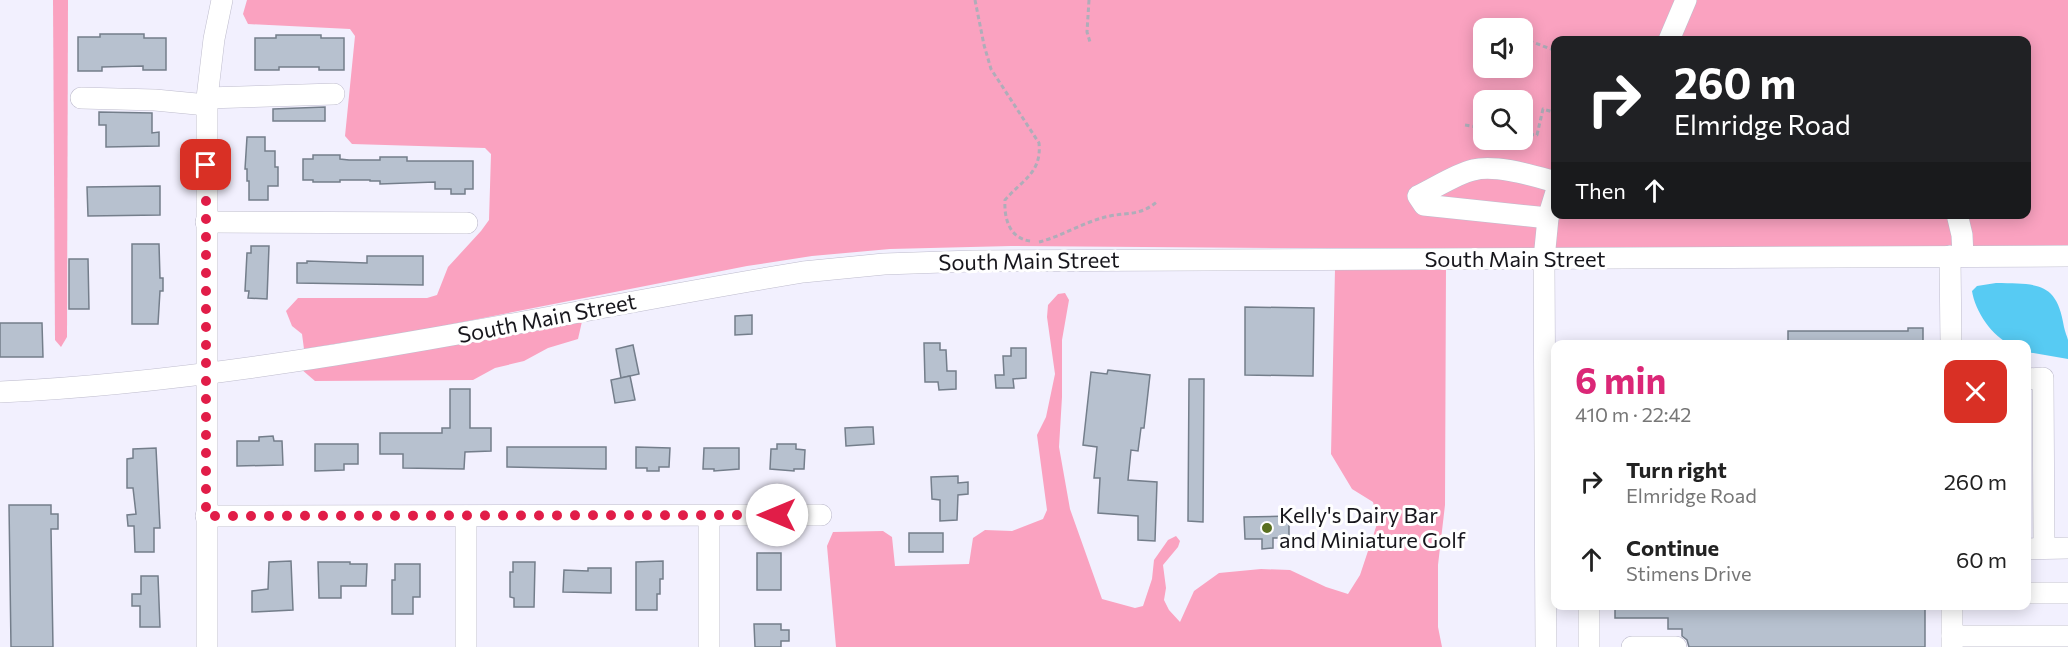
<!DOCTYPE html>
<html lang="en">
<head>
<meta charset="utf-8">
<style>
	body { margin:0; font-family:Commissioner,sans-serif; background:#f2f2f2; color:#222; height:100vh; display:flex; flex-direction:column; font-size:22px; white-space:nowrap }
	* { box-sizing:border-box; margin:0 }
	p { font-size:20px; color:#767676 }
	.icon { flex:none; width:33px; height:33px; fill:none; stroke:currentColor; stroke-width:2; stroke-linecap:round; stroke-linejoin:round }
	.map { position:relative; flex:1; overflow:hidden }
	.panel { position:absolute; left:1551px; top:340px; width:480px; height:270px; display:flex; flex-direction:column; background:#fff; border-radius:12px; box-shadow:0 3px 15px #0003 }
	.panel>* { flex:none }
	.hud { position:absolute; left:1551px; top:36px; width:480px; height:183px; border-radius:12px; box-shadow:0 3px 15px #0003; background:#202124; color:#fff; overflow:hidden }
	.fabs { position:absolute; left:1473px; top:18px; display:grid; gap:12px }
	.fabs a { display:grid; place-items:center; width:60px; height:60px; border-radius:12px; background:#fff; box-shadow:0 3px 15px #0003; font-size:30px }
	.pin { position:absolute; display:grid; place-items:center; width:51px; height:51px; color:#fff; margin:-26px; border-radius:12px; box-shadow:0 3px 9px #0006 }
	.me { position:absolute; width:66px; margin:-33px; rotate:270deg; stroke-linejoin:round; filter:drop-shadow(0 0 4px #0008) }
	.turn { display:flex; align-items:center; gap:21px; height:126px; padding:0 24px; font-size:27px }
	.turn .icon { width:78px; height:78px; stroke-width:2.5 }
	.turn b { display:block; font-size:42px; line-height:51px }
	.then { display:flex; align-items:center; height:57px; padding:0 24px; background:#0003; gap:12px; font-size:22px }
	.round { display:grid; place-items:center; flex:none; width:63px; height:63px; border-radius:12px; background:#f2f2f2 }
	.head { display:flex; align-items:center; justify-content:space-between; height:102px; padding:0 24px }
	h1 { font-size:36px; font-weight:700; line-height:45px; color:#db2777 }
	ul { padding:0; list-style:none }
	li { display:flex; align-items:center; gap:18px; height:78px; padding:0 24px }
	li div { flex:1 }
	li b { display:block; font-size:22px }
	li em { font-style:normal }
	.map>svg:first-child { display:block }
</style>
</head>
<body>
<div class="map">
<svg width="2068" height="647" viewBox="0 0 2068 647">
	<rect width="100%" height="100%" fill="#f2f0fe"/>
	<g fill="#faa2c0" fill-rule="evenodd">
		<polygon points="53,0 68,0 67,337 61,347 55,340"/>
		<path d="M247,0H2068V248H1279L1011,246L890,249L812,256L747,266L432,328L304,349L302,334L292,326L286,311L298,298H427L437,295L448,267L481,231L489,220L491,154L485,148L352,144L345,136L355,36L350,29L248,24L243,14ZM1484,28H1522V68H1484ZM1556,40H2026V214H1556ZM1484,100H1522V140H1484Z"/>
		<polygon points="1446,266 1445,505 1438,565 1438,627 1442,647 836,647 827,546 833,532 883,531 892,537 895,566 969,564 973,538 985,530 1012,531 1043,519 1047,510 1037,435 1046,417 1055,374 1047,317 1048,305 1058,294 1065,293 1069,300 1062,340 1062,397 1059,447 1070,509 1102,599 1135,608 1143,606 1152,579 1154,560 1168,540 1176,536 1180,541 1178,547 1163,565 1166,588 1164,600 1169,610 1180,622 1194,591 1219,573 1261,569 1290,570 1326,587 1348,594 1360,575 1378,521 1373,502 1352,489 1331,454 1335,269"/>
		<polygon points="583,317 578,339 548,348 524,361 495,368 473,380 315,381 301,369"/>
	</g>
	<path fill="#57cbf3" d="M1996,283C2037,284 2057,281 2064,327C2065,332 2067,336 2068,340C2068,345 2068,353 2068,359L2027,352L2026,345C2022,345 2016,346 2012,345C1992,337 1975,311 1972,291L1977,286Z"/>
	<g fill="#b7c1cf" stroke="#747e8b" stroke-width="1.5">
		<polygon points="100,34 144,34 144,38 166,38 166,70 143,70 143,66 102,67 102,71 78,71 78,37 100,37"/>
		<polygon points="276,35 321,35 321,38 344,38 344,70 319,70 319,67 279,67 279,70 255,70 255,38 276,38"/>
		<polygon points="325,107 325,121 273,121 273,109"/>
		<polygon points="99,112 152,113 152,133 159,132 159,146 106,147 106,125 99,125"/>
		<polygon points="247,137 265,137 265,151 275,151 275,167 278,167 278,186 268,186 268,200 249,200 249,181 247,181 247,169 245,169"/>
		<polygon points="313,155 340,155 340,159 349,160 380,160 380,157 407,157 407,161 473,161 473,189 465,189 465,194 451,194 451,189 435,189 435,182 380,184 380,181 370,181 370,180 340,180 340,182 313,182 313,180 303,180 303,159 313,159"/>
		<polygon points="160,186 160,215 88,216 87,187"/>
		<polygon points="132,244 159,244 160,278 163,278 163,291 160,291 158,324 132,324"/>
		<polygon points="251,246 269,246 267,299 248,298 249,291 245,291 247,253 251,253"/>
		<polygon points="367,256 423,256 423,285 297,283 297,263 307,263 307,261 367,263"/>
		<polygon points="69,259 88,259 89,309 69,309"/>
		<polygon points="1245,307 1314,308 1313,376 1245,375"/>
		<polygon points="752,315 752,334 735,335 735,316"/>
		<polygon points="0,323 42,323 43,357 0,357"/>
		<polygon points="1908,328 1923,328 1923,345 1788,345 1788,331 1908,331"/>
		<polygon points="924,343 940,343 940,350 946,350 947,371 956,371 956,389 939,390 938,382 925,382"/>
		<polygon points="633,345 639,374 621,378 616,349"/>
		<polygon points="1011,348 1026,348 1026,378 1013,379 1014,388 996,388 995,375 1004,375 1003,356 1011,356"/>
		<polygon points="1108,370 1150,375 1144,428 1141,428 1138,451 1131,450 1128,480 1157,482 1155,541 1138,540 1138,516 1098,513 1100,478 1094,478 1097,447 1083,445 1091,372 1107,374"/>
		<polygon points="630,376 635,400 615,403 611,380"/>
		<polygon points="1189,379 1204,379 1203,522 1188,521"/>
		<polygon points="450,389 470,389 470,428 491,428 491,451 465,452 464,469 403,468 403,454 380,454 380,433 442,433 442,428 450,428"/>
		<polygon points="867,427 873,427 874,444 846,446 845,428"/>
		<polygon points="273,436 274,441 282,441 283,465 237,466 237,441 259,441 259,437"/>
		<polygon points="315,444 358,444 358,464 344,464 344,470 315,471"/>
		<polygon points="777,444 796,444 796,449 805,450 804,469 794,469 794,471 770,469 771,449 777,449"/>
		<polygon points="507,447 606,447 606,469 507,467"/>
		<polygon points="636,447 670,448 669,467 659,467 659,471 647,471 647,468 636,468"/>
		<polygon points="156,448 160,528 154,528 154,552 135,552 134,526 128,526 127,515 136,514 133,488 127,488 127,459 133,458 133,449"/>
		<polygon points="704,448 739,448 739,469 714,471 714,469 703,469"/>
		<polygon points="958,476 958,483 968,482 968,494 958,495 957,520 940,521 940,500 932,499 931,477"/>
		<polygon points="9,505 51,505 51,514 58,514 58,529 51,529 53,647 11,647"/>
		<polygon points="1289,516 1289,538 1273,538 1273,548 1262,549 1262,539 1245,539 1244,517"/>
		<rect x="909" y="533" width="34" height="19"/>
		<rect x="757" y="553" width="24" height="37"/>
		<polygon points="291,561 293,610 252,612 252,591 268,589 269,562"/>
		<polygon points="663,561 663,579 660,579 660,594 657,594 657,610 636,610 636,562"/>
		<polygon points="318,562 350,562 350,564 367,564 366,586 341,586 341,598 319,598"/>
		<polygon points="513,562 535,562 534,607 514,607 514,598 510,597 510,572 513,572"/>
		<polygon points="395,564 420,564 420,597 413,597 413,614 392,614 392,580 395,580"/>
		<polygon points="588,568 611,568 611,593 563,592 564,570 588,571"/>
		<polygon points="141,576 158,576 160,627 140,627 140,606 132,606 132,594 141,594"/>
		<polygon points="1615,606 1925,606 1925,647 1689,647 1687,640 1682,636 1682,629 1668,629 1668,618 1615,618"/>
		<polygon points="754,624 781,624 781,630 789,630 789,641 781,641 781,647 755,647"/>
	</g>
	<g fill="none" stroke-linecap="round" stroke-linejoin="round">
		<g stroke="#bebccd" stroke-width="22">
			<g id="minor">
				<polyline points="1669,40 1686,0"/>
				<polyline points="81,98 155,100 207,105"/>
				<polyline points="207,98 334,94"/>
				<polyline points="1957,214 1962,235 1963,256"/>
				<path d="M1548,218L1424,205L1418,196C1435,188 1456,174 1473,170C1496,164 1534,176 1556,182"/>
				<polyline points="206,222 467,223"/>
				<polyline points="1950,256 1951,345"/>
				<polyline points="2026,379 2043,378 2044,548"/>
				<path d="M0,392C253,380 501,324 750,281L803,272L884,264L973,261L2068,256"/>
				<polyline points="206,516 821,515"/>
				<polyline points="2026,549 2068,548"/>
				<polyline points="2026,593 2068,593"/>
				<polyline points="1589,606 1589,647"/>
				<polyline points="1952,606 1952,647"/>
				<polyline points="1952,636 2068,636"/>
				<polyline points="207,647 207,98 214,39 222,0"/>
				<polyline points="466,647 466,516"/>
				<polyline points="709,647 709,516"/>
				<polyline points="1546,647 1544,259 1548,218 1556,192"/>
				<polyline points="1632,647 1676,647"/>
			</g>
		</g>
		<g stroke="#afadb9" stroke-width="3" stroke-dasharray="4.5 3" stroke-linecap="butt">
			<path d="M975,0L984,45L991,69L1039,143C1042,173 1022,180 1005,200C1004,218 1009,238 1030,241"/>
			<polyline points="1089,0 1087,32 1090,42"/>
			<polyline points="1496,28 1498,28"/>
			<polyline points="1522,38 1556,51"/>
			<polyline points="1465,125 1484,128"/>
			<polyline points="1522,134 1537,135 1543,109 1556,113"/>
			<polyline points="1485,143 1512,145 1512,140"/>
			<path d="M1039,242C1063,236 1085,221 1110,216C1130,212 1140,216 1158,201"/>
		</g>
		<use href="#minor" stroke="#fff" stroke-width="21"/>
	</g>
	<g fill="none" stroke-linecap="round" stroke-linejoin="round">
		<polyline stroke="#e11d48" stroke-width="10" stroke-dasharray="0 18" points="206,165 206,516 777,515"/>
	</g>
	<circle fill="#5a7020" stroke="#fff" stroke-width="2" cx="1267" cy="528" r="6"/>
	<g text-anchor="middle" stroke-width="6" stroke-linejoin="round" paint-order="stroke">
		<g font-size="22" fill="#17161c" stroke="#fff">
			<text x="1515" y="267">South Main Street</text>
			<text transform="translate(1029 261) rotate(-1)" y="8">South Main Street</text>
			<text transform="translate(547 318) rotate(-11)" y="8">South Main Street</text>
		</g>
		<g font-size="22" fill="#17161c" stroke="#fff" text-anchor="start">
			<text x="1279" y="523">Kelly's Dairy Bar<tspan x="1279" dy="25">and Miniature Golf</tspan></text>
		</g>
	</g>
</svg>
<div class="fabs">
<a><svg class="icon" aria-label="sound" viewBox="0 0 24 24"><path d="M4 9h4l5-4v14l-5-4H4zM17 9q2 3 0 6"/></svg></a>
<a><svg class="icon" aria-label="search" viewBox="0 0 24 24"><circle cx="10" cy="10" r="6"/><path d="M15 15l6 6"/></svg></a>
</div>
<div class="pin" style="left:206px;top:165px;background:#d93025"><svg class="icon" aria-label="arrive" viewBox="0 0 24 24"><path d="M6 21V4h12l-3 4 3 4H6"/></svg></div>
<svg class="me" style="left:777px;top:515px" viewBox="-20 -20 40 40"><circle r="19" fill="#fff"/><path d="M0-13L10 11 0 6-10 11z" fill="#e11d48"/></svg>
<div class="hud">
<div class="turn"><svg class="icon" aria-label="right" viewBox="0 0 24 24"><path d="M7 20v-9h11M14 6l5 5-5 5"/></svg><div><b>260 m</b>Elmridge Road</div></div>
<div class="then">Then<svg class="icon" aria-label="ahead" viewBox="0 0 24 24"><path d="M12 20V5M6 11l6-6 6 6"/></svg></div>
</div>
<section class="panel">
<div class="head"><div><h1>6 min</h1><p>410 m · 22:42</p></div><a class="round" style="background:#d93025;color:#fff"><svg class="icon" aria-label="close" viewBox="0 0 24 24"><path d="M6 6l12 12M18 6L6 18"/></svg></a></div>
<ul>
<li><svg class="icon" aria-label="right" viewBox="0 0 24 24"><path d="M7 20v-9h11M14 6l5 5-5 5"/></svg><div><b>Turn right</b><p>Elmridge Road</p></div><em>260 m</em></li>
<li><svg class="icon" aria-label="ahead" viewBox="0 0 24 24"><path d="M12 20V5M6 11l6-6 6 6"/></svg><div><b>Continue</b><p>Stimens Drive</p></div><em>60 m</em></li>
</ul>
</section>
</div>
</body>
</html>
